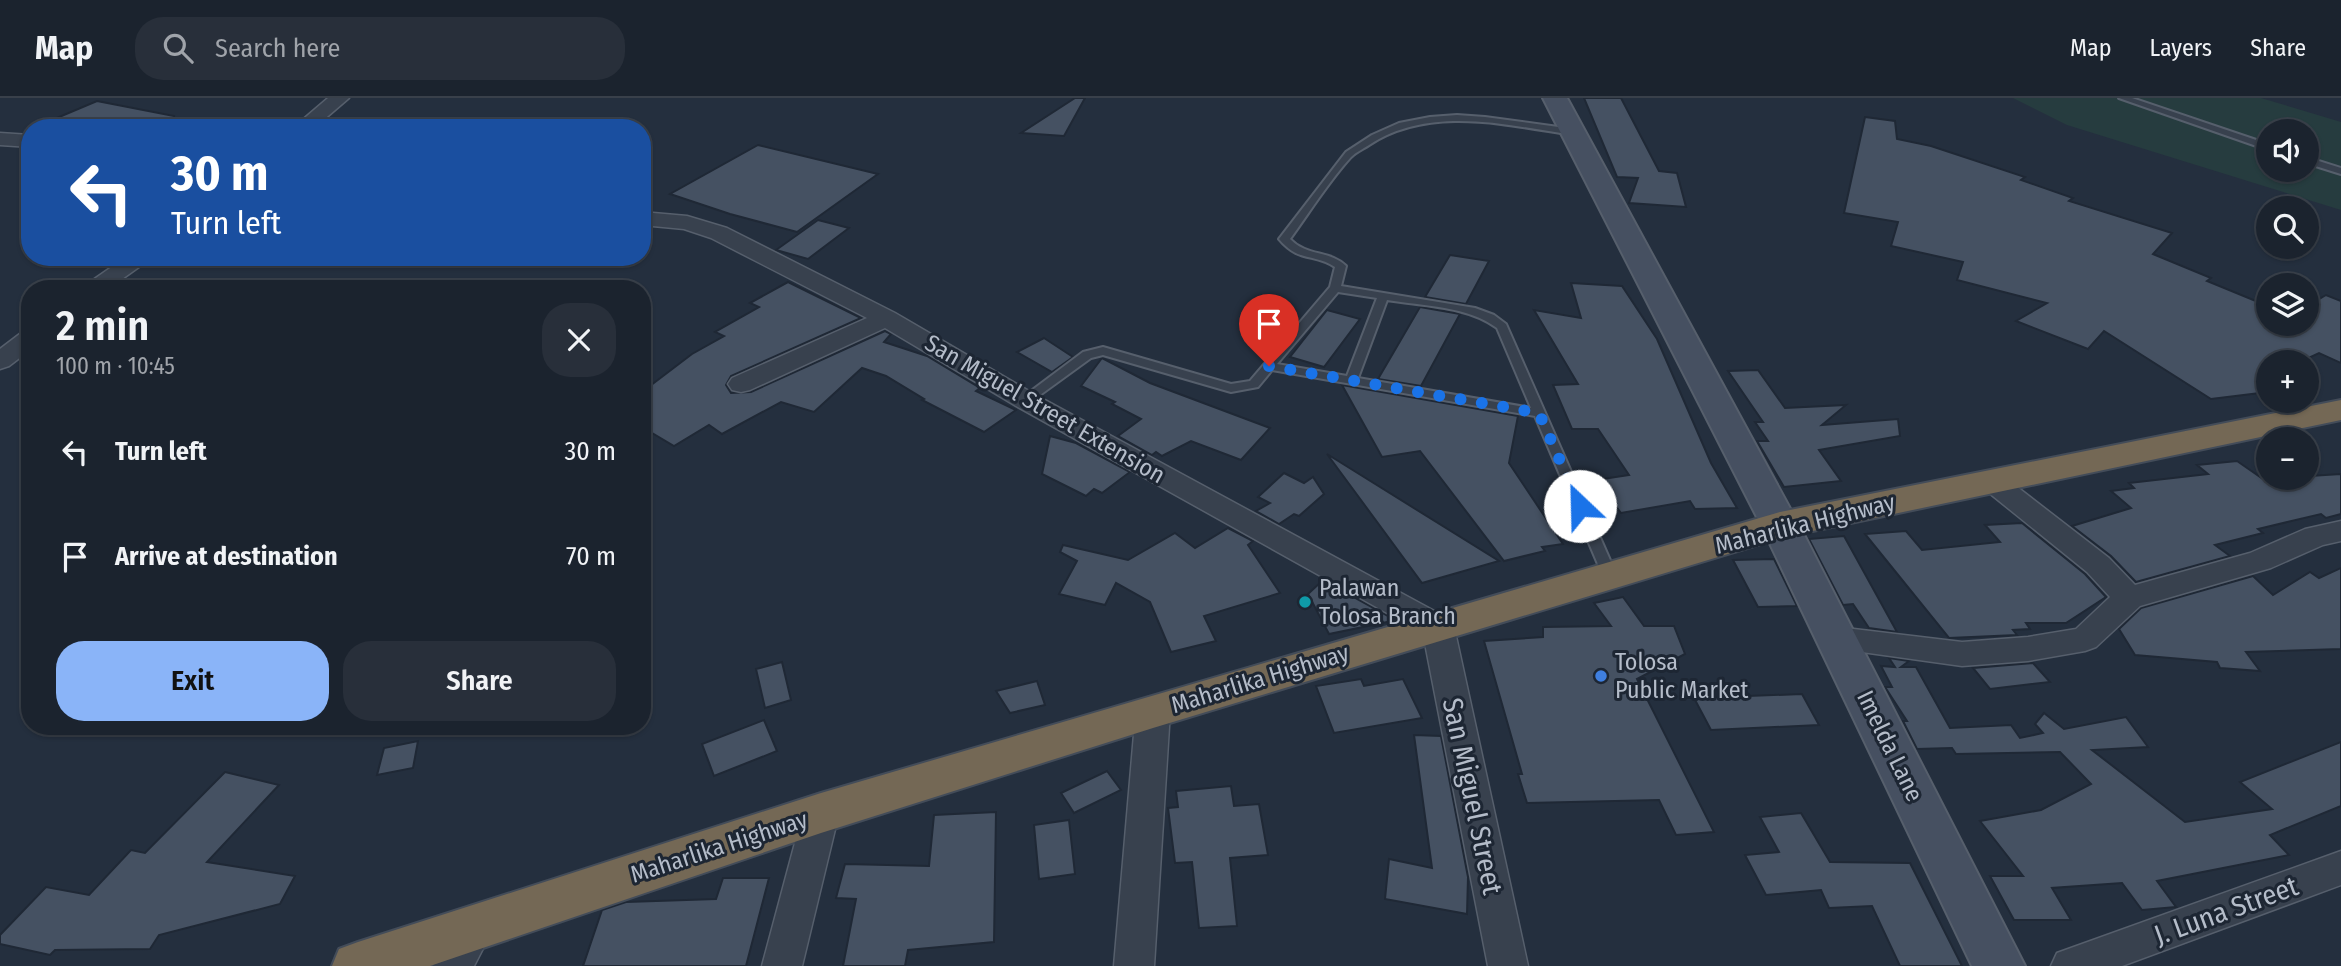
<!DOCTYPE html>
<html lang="en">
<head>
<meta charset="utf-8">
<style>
	body { margin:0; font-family:"Fira Sans Condensed",sans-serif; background:#282f3a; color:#f1f3f6; height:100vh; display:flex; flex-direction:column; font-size:26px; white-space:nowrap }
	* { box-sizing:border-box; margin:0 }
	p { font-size:23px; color:#a0a4aa }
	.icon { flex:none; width:38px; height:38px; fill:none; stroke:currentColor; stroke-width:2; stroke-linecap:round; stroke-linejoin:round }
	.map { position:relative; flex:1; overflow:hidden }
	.side { position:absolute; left:21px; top:182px; width:630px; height:455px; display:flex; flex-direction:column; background:#1b232e; border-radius:28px; box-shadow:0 2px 5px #0004,0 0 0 2px #39404a }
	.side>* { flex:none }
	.guide { position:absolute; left:21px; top:21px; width:630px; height:147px; border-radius:28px; box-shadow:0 2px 5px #0004,0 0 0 2px #39404a; background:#1a4fa0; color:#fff; overflow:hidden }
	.buttons { position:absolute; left:2256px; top:21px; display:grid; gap:14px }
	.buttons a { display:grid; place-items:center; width:63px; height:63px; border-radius:50%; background:#1b232e; box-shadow:0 2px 5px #0004,0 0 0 2px #39404a; font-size:35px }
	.pin { position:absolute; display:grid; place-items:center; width:60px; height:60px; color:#fff; margin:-72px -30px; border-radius:50% 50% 50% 0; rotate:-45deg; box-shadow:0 0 7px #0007 }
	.pin .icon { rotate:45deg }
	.me { position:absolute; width:77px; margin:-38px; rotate:336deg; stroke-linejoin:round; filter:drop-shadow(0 0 5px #0008) }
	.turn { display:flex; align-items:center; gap:24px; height:147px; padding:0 35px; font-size:32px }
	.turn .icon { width:91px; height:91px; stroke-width:2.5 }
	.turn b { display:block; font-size:49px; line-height:60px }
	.round { display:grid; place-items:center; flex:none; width:74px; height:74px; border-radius:28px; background:#282f3a }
	.overview { display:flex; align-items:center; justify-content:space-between; height:119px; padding:0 35px }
	h1 { font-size:42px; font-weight:600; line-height:52px }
	.button { display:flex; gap:14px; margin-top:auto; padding:14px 35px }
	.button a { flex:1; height:80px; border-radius:28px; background:#8ab4f8; color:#111; font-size:28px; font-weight:600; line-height:80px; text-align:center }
	.button a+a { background:#282f3a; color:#f1f3f6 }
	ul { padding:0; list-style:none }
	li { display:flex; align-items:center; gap:21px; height:105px; padding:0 35px }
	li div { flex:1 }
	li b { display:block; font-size:26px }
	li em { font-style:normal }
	header { display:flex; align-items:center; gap:42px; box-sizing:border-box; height:98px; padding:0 35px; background:#1b232e; border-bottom:2px solid #39404a }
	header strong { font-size:33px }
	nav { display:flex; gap:38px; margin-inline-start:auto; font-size:24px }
	.search { width:490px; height:63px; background:#282f3a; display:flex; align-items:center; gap:18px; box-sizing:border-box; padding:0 24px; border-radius:28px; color:#a0a4aa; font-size:26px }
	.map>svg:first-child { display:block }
</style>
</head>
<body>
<header>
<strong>Map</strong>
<div class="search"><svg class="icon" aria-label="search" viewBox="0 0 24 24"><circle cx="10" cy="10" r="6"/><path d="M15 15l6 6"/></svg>Search here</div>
<nav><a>Map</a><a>Layers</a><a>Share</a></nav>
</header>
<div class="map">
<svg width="2341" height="868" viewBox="0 0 2341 868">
	<rect width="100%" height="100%" fill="#242f3e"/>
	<path fill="#263c3f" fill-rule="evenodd" d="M2013,0H2261L2341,24V112L2067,27ZM2268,33H2306V72H2268Z"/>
	<g fill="#455162" stroke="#1f2835" stroke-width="2">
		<polygon points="1075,0 1085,0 1064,38 1021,35"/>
		<polygon points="1584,0 1621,0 1659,73 1677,75 1686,109 1629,105 1638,80 1617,79"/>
		<polygon points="97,3 174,18 172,30 33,30"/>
		<polygon points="1865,19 1895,23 1897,41 1931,48 2025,79 2021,82 2073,100 2069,103 2172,135 2153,156 2211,180 2207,183 2268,208 2268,226 2306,226 2306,209 2326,197 2341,203 2341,265 2319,255 2300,264 2268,264 2268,294 2211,301 2104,233 2088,251 2016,223 2047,205 1957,182 1963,164 1891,148 1898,124 1844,115"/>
		<polygon points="758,47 878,76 797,134 730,116 670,96"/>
		<polygon points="818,122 849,130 808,161 776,152"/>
		<polygon points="1450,157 1489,163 1466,206 1425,199"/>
		<polygon points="788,184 861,220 731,278 726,287 731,295 751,294 885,233 891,236 884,244 927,258 980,290 976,293 1016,312 984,334 922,302 924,301 886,278 862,270 814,314 781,304 722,336 709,327 674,348 642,329 642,294 692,256 724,238 715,234 759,209 750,205"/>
		<polygon points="1571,185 1622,188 1657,241 1711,365 1737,410 1695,411 1690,403 1621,415 1596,382 1629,377 1598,331 1572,331 1553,287 1578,286 1534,212 1581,220"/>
		<polygon points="1420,209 1460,216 1421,288 1378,281"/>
		<polygon points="1327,212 1360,221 1324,269 1290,259"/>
		<polygon points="1044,240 1073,259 1052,274 1017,254"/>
		<polygon points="1102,260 1150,285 1270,330 1241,362 1191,343 1162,358 1156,354 1152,357 1118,338 1141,321 1112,306 1115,304 1081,288"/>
		<polygon points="1758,272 1785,310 1846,307 1822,327 1898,321 1900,338 1819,352 1841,383 1784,389 1757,343 1768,343 1755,324 1763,324 1728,273"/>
		<polygon points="1342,287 1518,318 1509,365 1563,446 1542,449 1545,453 1504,463 1420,353 1382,359"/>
		<polygon points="1050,338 1076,345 1130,374 1102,395 1094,391 1086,398 1042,376"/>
		<polygon points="1327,356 1499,463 1422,485"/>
		<polygon points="2237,363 2263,381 2341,376 2341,416 2326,420 2321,416 2258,431 2263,435 2215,447 2230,458 2136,484 2111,458 2072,428 2131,410 2111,393 2134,390 2129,385 2208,376 2197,367"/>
		<polygon points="1284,375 1304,385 1313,379 1324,396 1299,418 1294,416 1279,426 1256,413 1270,405 1258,399"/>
		<polygon points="2022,425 2085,476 2106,499 2066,525 2026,525 2030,531 2013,532 2017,537 1949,540 1865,436 1906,433 1922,452 2000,444 1985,427"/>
		<polygon points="1228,430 1253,443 1248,447 1280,495 1204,518 1216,543 1171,554 1150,504 1116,485 1105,507 1059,496 1077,463 1060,454 1063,447 1128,462 1175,435 1195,450"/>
		<polygon points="1844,438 1897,534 1869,530 1853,506 1843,507 1809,441"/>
		<polygon points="1774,461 1797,508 1758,509 1733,462"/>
		<polygon points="2341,470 2341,551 2246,554 2260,573 2220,570 2217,564 2135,557 2119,531 2141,510 2253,478 2273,497 2310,474 2319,480"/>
		<polygon points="1323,482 1390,519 1392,523 1329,536 1308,496"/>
		<polygon points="1623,499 1644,528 1674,528 1685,556 1637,581 1714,734 1676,737 1659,702 1527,705 1518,676 1522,676 1484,543 1543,539 1543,529 1611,528 1594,505"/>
		<polygon points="1889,560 1909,563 1901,569 1916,569 1950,630 2011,627 2020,640 2043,635 2035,626 2044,615 2064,631 2126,619 2148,649 2092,652 2185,724 2272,711 2240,684 2341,644 2341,708 2270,737 2289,757 2157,783 2176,809 2142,812 2122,785 2052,790 2071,822 2014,822 1990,778 2023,778 1980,723 2041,712 2091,686 2060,654 1956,656 1952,650 1917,651 1903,623 1907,623 1885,589 1892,589 1881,568 1895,569"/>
		<polygon points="782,564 791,602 765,610 756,571"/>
		<polygon points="2033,565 2050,584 1990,591 1973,570"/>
		<polygon points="1361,581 1364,588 1403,581 1422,620 1334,635 1316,588"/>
		<polygon points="1037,583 1045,607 1010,615 996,593"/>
		<polygon points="1802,596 1819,627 1711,632 1694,600"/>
		<polygon points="764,622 777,653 714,678 702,646"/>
		<polygon points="1414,637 1441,638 1468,779 1467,816 1385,801 1389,761 1432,770"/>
		<polygon points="418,643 413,670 377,677 384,650"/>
		<polygon points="1107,673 1121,692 1074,715 1061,695"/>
		<polygon points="225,674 279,687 207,764 295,778 280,806 159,837 150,851 55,852 50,857 0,846 0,837 46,789 89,797 131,752 145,755"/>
		<polygon points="1231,688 1234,708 1259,706 1268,757 1230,760 1237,828 1199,830 1192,764 1175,765 1168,710 1178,709 1176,693"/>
		<polygon points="996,714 994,844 908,852 905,868 843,868 856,801 836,800 845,766 929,768 934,717"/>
		<polygon points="1801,715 1830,764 1910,765 1962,868 1900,868 1872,808 1829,810 1821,792 1766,797 1745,757 1779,754 1760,719"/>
		<polygon points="1069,722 1075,776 1039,781 1034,727"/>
		<polygon points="723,780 769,780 746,868 583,868 602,812 626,804 716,801"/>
	</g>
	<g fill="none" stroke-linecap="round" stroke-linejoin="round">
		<g stroke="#565f6c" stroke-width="4">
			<g id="lane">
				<polygon points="2119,0 2132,0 2268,46 2268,52"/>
				<path d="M1457,17L1485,19L1573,31L1578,34L1573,37C1506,27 1430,7 1369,47C1363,51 1356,54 1351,59C1329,83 1309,115 1290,141C1307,159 1330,152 1346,168L1341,188L1475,210L1494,217L1506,226L1617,478L1615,482L1610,483L1603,478L1535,318L1272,272L1258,289L1231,294L1103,257L1091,260L1029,305H1021L1019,302L1083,254L1103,249L1231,286L1250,283L1330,189L1335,169C1314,155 1299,165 1279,141L1346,54L1372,37L1399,25L1430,19ZM1338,194L1377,200L1347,278L1277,266ZM1387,202C1423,208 1468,208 1497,230L1531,310L1358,280Z"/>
				<polygon points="2306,59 2341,70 2341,76 2306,65"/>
			</g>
		</g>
		<g stroke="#565f6c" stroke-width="3">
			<g id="street">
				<polygon points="328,0 349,0 314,30 293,30"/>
				<polygon points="0,35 30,37 30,49 0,47"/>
				<polygon points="642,114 687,118 727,130 895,215 1034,296 1449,521 1454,529 1528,868 1488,868 1423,535 1016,308 885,230 750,292 741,294 732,292 728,286 732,280 867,220 711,140 684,131 642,127"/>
				<polygon points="126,159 153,159 108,191 80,191"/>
				<polygon points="30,233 30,252 9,268 0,271 0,251 21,235"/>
				<polygon points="1993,375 2003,378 2109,460 2135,487 2250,455 2305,431 2341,423 2341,443 2323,447 2271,470 2140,508 2096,549 2085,553 2028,563 1962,568 1826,549 1821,541 1826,533 1837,529 1962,544 2028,539 2076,531 2110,499 2087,474 1983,390 1979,384 1983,378"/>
				<polygon points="1153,600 1165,604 1170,613 1154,868 1114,868 1136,613 1141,604"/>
				<polygon points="821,700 834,704 839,715 802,868 762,868 803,715 808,704"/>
				<polygon points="2341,753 2341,787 2122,868 2051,868 2057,855"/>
				<polygon points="473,813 487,818 493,831 474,868 433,868 459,818"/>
			</g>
		</g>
		<g stroke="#565f6c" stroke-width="4">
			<polygon id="secondary" points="1543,0 1567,0 1799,427 2025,868 1972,868 1761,427"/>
		</g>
		<g stroke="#434c59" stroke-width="4">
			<polygon id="highway" points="2341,302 2341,322 1784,439 1153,630 821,735 430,868 332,868 339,851 358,844 821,695 1780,414"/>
		</g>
		<use href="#lane" fill="#38414e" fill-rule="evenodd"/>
		<use href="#street" fill="#38414e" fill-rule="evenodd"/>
		<use href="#secondary" fill="#465061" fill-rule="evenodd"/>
		<use href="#highway" fill="#746855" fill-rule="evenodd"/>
	</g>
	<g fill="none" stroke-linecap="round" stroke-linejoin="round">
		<polyline stroke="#1a73e8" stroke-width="12" stroke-dasharray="0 21.6" points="1269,268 1539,315 1580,408"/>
	</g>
	<circle fill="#0f9aa8" stroke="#1d2633" stroke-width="2.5" cx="1305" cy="504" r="7"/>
	<circle fill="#3f7fe0" stroke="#1d2633" stroke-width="2.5" cx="1601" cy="578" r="7"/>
	<g text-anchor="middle" stroke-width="6" stroke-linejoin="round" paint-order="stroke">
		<g font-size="24" fill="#b4bcc9" stroke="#1d2633">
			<text transform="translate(1045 311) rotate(30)" y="8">San Miguel Street Extension</text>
			<text transform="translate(1805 426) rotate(-14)" y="8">Maharlika Highway</text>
			<text transform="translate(1260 581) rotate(-17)" y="8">Maharlika Highway</text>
			<text transform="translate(1890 648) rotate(64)" y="8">Imelda Lane</text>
			<text transform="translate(719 749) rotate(-18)" y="8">Maharlika Highway</text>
		</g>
		<g font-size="24" fill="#b4bcc9" stroke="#1d2633" text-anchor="start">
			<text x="1319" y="498">Palawan<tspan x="1319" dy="28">Tolosa Branch</tspan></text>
			<text x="1615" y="572">Tolosa<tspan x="1615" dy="28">Public Market</tspan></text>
		</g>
		<g font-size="28" fill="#b4bcc9" stroke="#1d2633">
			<text transform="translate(1473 698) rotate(78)" y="10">San Miguel Street</text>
			<text transform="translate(2226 812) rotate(-20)" y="10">J. Luna Street</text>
		</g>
	</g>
</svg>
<div class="buttons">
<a><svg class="icon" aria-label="sound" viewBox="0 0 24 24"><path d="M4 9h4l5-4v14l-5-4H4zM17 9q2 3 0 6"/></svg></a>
<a><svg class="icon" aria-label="search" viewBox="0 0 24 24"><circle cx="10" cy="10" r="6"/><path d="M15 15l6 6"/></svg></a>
<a><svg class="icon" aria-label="layers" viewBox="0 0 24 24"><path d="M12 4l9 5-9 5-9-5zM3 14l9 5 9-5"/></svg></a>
<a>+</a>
<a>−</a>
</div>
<div class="pin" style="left:1269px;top:268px;background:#d93025"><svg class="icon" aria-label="arrive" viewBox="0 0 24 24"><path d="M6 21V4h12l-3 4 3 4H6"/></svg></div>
<svg class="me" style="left:1580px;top:408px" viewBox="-20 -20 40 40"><circle r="19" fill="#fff"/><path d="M0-13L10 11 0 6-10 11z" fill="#1a73e8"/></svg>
<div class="guide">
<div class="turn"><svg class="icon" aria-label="left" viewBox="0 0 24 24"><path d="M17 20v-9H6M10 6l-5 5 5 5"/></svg><div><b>30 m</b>Turn left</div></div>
</div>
<section class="side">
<div class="overview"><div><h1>2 min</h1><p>100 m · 10:45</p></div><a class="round"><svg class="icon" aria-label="close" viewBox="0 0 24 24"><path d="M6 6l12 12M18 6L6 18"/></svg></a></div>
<ul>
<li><svg class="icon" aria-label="left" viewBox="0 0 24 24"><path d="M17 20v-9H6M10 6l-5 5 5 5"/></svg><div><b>Turn left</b></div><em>30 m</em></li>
<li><svg class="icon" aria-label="arrive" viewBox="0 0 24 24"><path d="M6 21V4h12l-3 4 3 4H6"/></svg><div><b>Arrive at destination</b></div><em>70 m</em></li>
</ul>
<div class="button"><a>Exit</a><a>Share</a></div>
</section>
</div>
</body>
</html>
